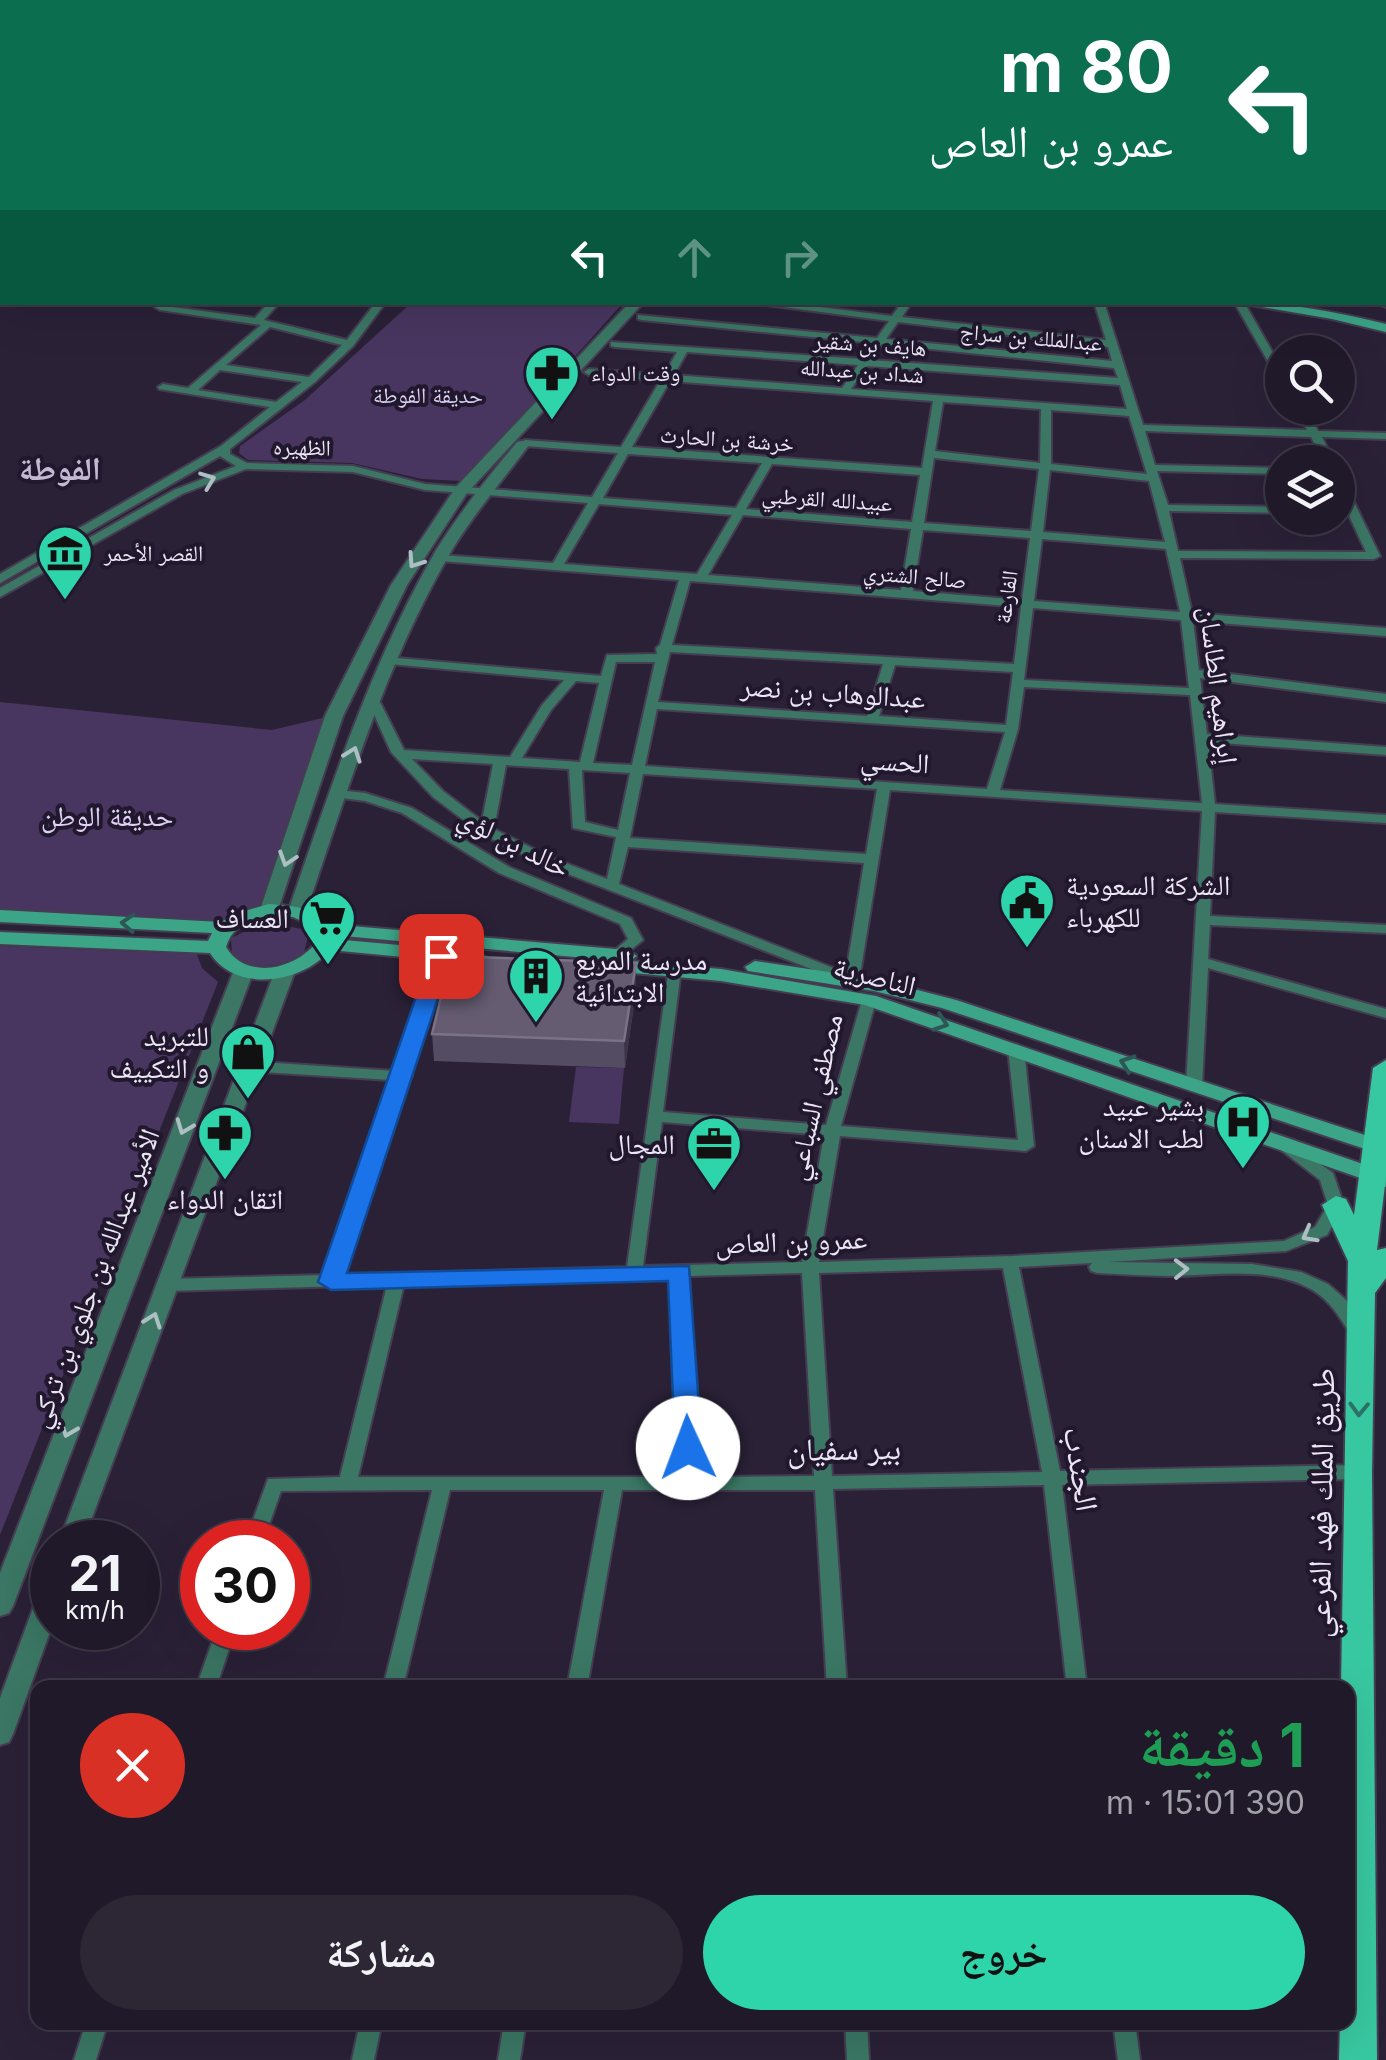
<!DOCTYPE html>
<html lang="ar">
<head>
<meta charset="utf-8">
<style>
	body { margin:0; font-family:Inter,"Noto Naskh Arabic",sans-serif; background:#2d2635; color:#f1f3f6; direction:rtl; height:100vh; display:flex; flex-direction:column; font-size:38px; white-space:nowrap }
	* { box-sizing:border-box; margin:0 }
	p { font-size:32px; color:#a2a0a8 }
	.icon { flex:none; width:55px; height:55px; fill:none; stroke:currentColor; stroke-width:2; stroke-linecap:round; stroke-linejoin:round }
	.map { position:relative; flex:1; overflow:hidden; direction:ltr }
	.details { position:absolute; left:30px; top:1680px; width:1325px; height:350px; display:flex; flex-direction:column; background:#201929; border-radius:20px; box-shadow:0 10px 40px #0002,0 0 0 2px #3d3846; direction:rtl }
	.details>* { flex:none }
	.banner { position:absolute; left:0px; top:0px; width:1388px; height:305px; box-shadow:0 10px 40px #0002,0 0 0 2px #3d3846; direction:rtl; background:#0b6e4f; color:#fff; overflow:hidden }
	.fabs { position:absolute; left:1265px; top:335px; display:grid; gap:20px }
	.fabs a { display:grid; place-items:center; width:90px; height:90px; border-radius:50%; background:#201929; box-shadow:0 10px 40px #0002,0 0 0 2px #3d3846; font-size:50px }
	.speed { position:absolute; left:30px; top:1520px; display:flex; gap:20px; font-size:50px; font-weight:700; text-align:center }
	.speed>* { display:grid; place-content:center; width:130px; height:130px; border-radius:50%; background:#201929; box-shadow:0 10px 40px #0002,0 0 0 2px #3d3846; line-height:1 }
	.speed small { font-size:25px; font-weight:400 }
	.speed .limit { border:15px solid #d22; background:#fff; color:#111 }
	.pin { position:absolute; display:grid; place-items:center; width:85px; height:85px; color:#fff; margin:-42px; border-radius:20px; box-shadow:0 5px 15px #0006 }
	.me { position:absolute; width:110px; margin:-55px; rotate:358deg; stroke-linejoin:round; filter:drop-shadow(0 0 8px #0008) }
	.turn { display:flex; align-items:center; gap:35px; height:210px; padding:0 50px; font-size:45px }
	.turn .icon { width:130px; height:130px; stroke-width:2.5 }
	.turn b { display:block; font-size:70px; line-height:85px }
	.lanes { display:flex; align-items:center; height:95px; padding:0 50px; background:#0003; justify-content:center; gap:50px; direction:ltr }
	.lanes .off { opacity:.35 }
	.round { display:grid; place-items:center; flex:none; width:105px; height:105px; border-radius:52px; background:#2d2635 }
	.head { display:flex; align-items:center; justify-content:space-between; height:170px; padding:0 50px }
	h1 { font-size:60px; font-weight:700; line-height:75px; color:#1e9e55 }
	.action { display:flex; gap:20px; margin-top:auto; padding:20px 50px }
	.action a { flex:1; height:115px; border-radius:60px; background:#2ed4aa; color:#111; font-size:40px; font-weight:700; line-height:115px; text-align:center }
	.action a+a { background:#2d2635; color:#f1f3f6 }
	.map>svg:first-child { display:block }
</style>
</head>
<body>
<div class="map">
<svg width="1386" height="2060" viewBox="0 0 1386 2060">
	<rect width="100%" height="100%" fill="#2a2137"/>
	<g fill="#483660">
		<polygon points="411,303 623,303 463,481 422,479 352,463 248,460 239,453 240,446 305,400"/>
		<polygon points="0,702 272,730 335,715 270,909 226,926 0,914"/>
		<path d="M264,922L302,929L308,936L304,953C282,968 253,972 232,955L231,938Z"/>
		<polygon points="0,946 197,954 202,968 218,982 0,1535"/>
		<polygon points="576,1067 624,1068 619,1124 569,1122"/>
	</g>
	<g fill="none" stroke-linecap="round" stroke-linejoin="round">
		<g stroke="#453d52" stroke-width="4">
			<g id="minor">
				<polygon points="9,0 36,0 39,2 15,2"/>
				<polygon points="358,0 385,0 388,2 364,2"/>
				<polygon points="532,0 540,0 539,2 531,2"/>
				<polygon points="598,0 606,0 607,2 599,2"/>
				<rect x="813" y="0" width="8" height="2"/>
				<polygon points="928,0 936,0 934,2 926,2"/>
				<polygon points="966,0 974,0 973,2 965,2"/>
				<polygon points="1034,0 1042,0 1043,2 1035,2"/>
				<polygon points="1085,0 1110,0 1113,2 1091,2"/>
				<rect x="1141" y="0" width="8" height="2"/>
				<polygon points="1212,0 1261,0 1264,2 1220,2"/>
				<polygon points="1367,0 1375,0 1373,2 1365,2"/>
				<rect x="1385" y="31" width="1" height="4"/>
				<rect x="0" y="32" width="2" height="4"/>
				<rect x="0" y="68" width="2" height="5"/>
				<polygon points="0,99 2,100 2,104 0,105"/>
				<polygon points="0,127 2,128 2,133 0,133"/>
				<polygon points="2,139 2,146 0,147 0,140"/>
				<rect x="1385" y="170" width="1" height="6"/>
				<rect x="0" y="193" width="2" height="6"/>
				<polygon points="2,214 2,221 0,222 0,215"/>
				<rect x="0" y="245" width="2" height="6"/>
				<rect x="0" y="269" width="2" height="6"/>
				<path d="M269,302H280L264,320L347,340L376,302H386L353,346L315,382L230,449V454L247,463L353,466L425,484L592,497L618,453L525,446L520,443L525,440L621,447L660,381L589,375L584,372L589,369L664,375L677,352L615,347L611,346V342L862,359L873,343L642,320L638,319V315L877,338L889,321L744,302H779L892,316L902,302H912L902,317L1106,340L1094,302H1104L1143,425L1307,430L1296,408H1306L1318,431L1386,433V439L1322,437L1334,462H1324L1311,437L1145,431L1155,465L1282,468V474L1157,471L1168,505L1282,507V513L1169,511L1178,551L1366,552L1338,492V478L1344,481L1380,556L1374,559L1180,558L1192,613L1386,628V636L1193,621L1199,670L1386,694V702L1200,678L1207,734L1386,747V755L1208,742L1215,804L1386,815V823L1215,812L1210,916L1386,925V933L1210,925L1208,959L1386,1009V1018L1208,968L1202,1086L1199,1089H1189L1186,1086L1202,811L890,790L859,981L852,985L540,863L482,834L433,797L391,752L367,699L373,695L377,696L404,750L510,757L542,705L564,680L390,664L386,663V657L601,676L607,655L657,654L656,648L660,645L679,580L441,561L435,558L441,555L553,563L588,503L425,490L353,472L246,469L182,494L0,597V588L174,490L236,466L220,456L0,583V574L221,446L270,407L159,389L158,387L163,384L188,388L261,325L160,310L155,307L157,305L255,318ZM898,322L1108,347L1112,361L886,339ZM270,327L342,345L309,377L226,365ZM882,344L1114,368L1118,378L871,360ZM687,352L858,365L842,388L674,375ZM867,366L1120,385L1127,409L851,389ZM220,370L302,382L276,402L198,390ZM670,381L933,401L922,468L632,447ZM943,402L1041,409L1040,463L935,451ZM1051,410L1129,416L1147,474L1051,464ZM628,454L762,463L736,508L603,498ZM934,458L1039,469L1031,531L924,523ZM772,464L920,475L912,522L746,509ZM1050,470L1149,481L1165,542L1043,532ZM599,504L732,515L697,574L564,564ZM743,515L911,529L901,590L708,575ZM923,530L1030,538L1022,600L913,591ZM1042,539L1166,549L1180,612L1034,601ZM690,581L1021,607L1014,664L672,645ZM1033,608L1181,620L1189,688L1024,680ZM670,652L883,664L867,716L658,702ZM616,662H655L632,765L593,763ZM895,665L1013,672L1006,725L879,716ZM576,681L599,683L580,762L522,758L551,710ZM1024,687L1190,695L1202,803L1000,790L1018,729ZM657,709L1005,732L987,789L645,766ZM412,759L493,764L482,821L443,791ZM506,765L569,769L573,828L616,837L607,879L550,857L494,829ZM582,770L630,773L618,830L585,822ZM643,774L877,789L866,854L630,838ZM628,847L864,863L846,973L619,884Z"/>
				<polygon points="1234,302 1244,302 1282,369 1282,380 1277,377"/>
				<polygon points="339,790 365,793 412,808 509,867 631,918 643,940 621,958 611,958 609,955 628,939 620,924 499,873 402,813 365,801 334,797 332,794 334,791"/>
				<path d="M441,952L448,956L409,1073L412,1076L407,1080L342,1275L627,1267L669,967H679L681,970L663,1112L826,1125L862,1000L869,996L876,1000L841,1126L1018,1140L1008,1049L1016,1044L1024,1049L1034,1146L1026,1151L840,1136L819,1262L1013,1256L1284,1241L1315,1227L1328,1205L1320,1180L1281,1150L1283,1146H1295L1333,1173L1344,1205L1327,1235L1286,1251L1109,1262L1252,1264L1301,1272L1328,1284L1346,1300L1364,1328L1361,1332H1349C1339,1316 1330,1301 1314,1291C1273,1266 1220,1275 1175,1276C1149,1276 1123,1274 1097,1273L1091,1271L1089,1267L1092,1263L1019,1267L1060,1471L1357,1465L1363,1467L1366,1472L1363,1477L1357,1479L1062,1485L1087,1688H1067L1044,1485L833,1489L847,1688H827L815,1490H622L587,1688H567L604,1490H450L403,1688H383L432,1490L281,1491L263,1542H245L268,1479L340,1477L387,1285L166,1291L160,1289L158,1285L160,1281L166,1279L325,1275L391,1080L246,1071L238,1066L246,1061L395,1071L434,956ZM662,1122L824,1135L802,1262L643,1266ZM1003,1268L1042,1472L832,1476L819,1273ZM802,1273L814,1476L699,1477L689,1276ZM672,1277L681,1477H358L404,1284Z"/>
				<polygon points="217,1628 236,1628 216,1688 196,1688"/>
				<polygon points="86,2022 108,2022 96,2060 74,2060"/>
				<polygon points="360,2022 382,2022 374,2060 352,2060"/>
				<polygon points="504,2022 526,2022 520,2060 498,2060"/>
				<polygon points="845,2022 867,2022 869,2060 847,2060"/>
				<polygon points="1113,2022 1135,2022 1140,2060 1118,2060"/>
			</g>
		</g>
		<g stroke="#453d52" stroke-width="4">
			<g id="tertiary">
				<polygon points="0,0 9,0 0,5"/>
				<polygon points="1386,259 1386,268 1385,268 1385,259"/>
				<polygon points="630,302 644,302 467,493 407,585 343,716 278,910 276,914 262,914 260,910 325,716 391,585 456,487"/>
				<path d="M522,441L529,445C503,480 475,512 452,550C386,662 348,789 306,912L304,916H290L288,912C330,790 370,665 435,552C459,513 488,477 517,442Z"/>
				<polygon points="244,964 254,970 13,1606 9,1613 0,1616 0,1573 234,970"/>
				<polygon points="285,965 295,971 83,1542 59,1542 275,971"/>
				<polygon points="52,1582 52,1626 13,1734 9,1742 0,1745 0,1698 39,1592 43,1585"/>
			</g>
		</g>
		<g stroke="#453d52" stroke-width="4">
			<g id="secondary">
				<polygon points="1386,299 1386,307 1373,302 1385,302"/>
				<path d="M1233,302C1286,302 1335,312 1386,324V332L1332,319Z"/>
				<path d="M269,904C291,906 313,906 328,924L627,950L637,956L630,961L721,969L876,996L1386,1172V1187L865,1005L721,981L611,971L601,965L608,960L332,935L333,939L477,952L487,958L477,964L330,950C302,984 235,993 210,953L0,944V932L208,941L212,933L0,922V910L221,922L237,913ZM269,916L293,917L310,925L315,944C293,970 246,980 226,947C232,926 249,920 269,916Z"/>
				<polygon points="755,961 875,979 956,1000 1386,1142 1386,1156 942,1008 874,991 748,971 745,967"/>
			</g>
		</g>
		<g stroke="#453d52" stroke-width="4">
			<polygon id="primary" points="1386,1060 1386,1177 1377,1250 1386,1248 1386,1278 1375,1293 1372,1472 1377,2060 1339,2060 1340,2022 1348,2022 1348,1688 1341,1688 1348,1261 1322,1205 1336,1196 1346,1199 1354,1215 1373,1068"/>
		</g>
		<use href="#minor" fill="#3b7764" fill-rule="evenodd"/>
		<use href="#tertiary" fill="#3b7764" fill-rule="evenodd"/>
		<use href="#secondary" fill="#3ca587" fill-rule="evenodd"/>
		<use href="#primary" fill="#38c8a1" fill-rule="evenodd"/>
	</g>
	<g fill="#544c62">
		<polygon points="0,152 2,153 2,190 0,191"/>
		<polygon points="636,990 625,1068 434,1061 432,1034"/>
	</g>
	<polygon fill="#3d344a" points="636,963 636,990 625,1068 624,1041"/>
	<g fill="#655c72" stroke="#7a7286" stroke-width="2.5">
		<polygon points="0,152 2,153 2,169 0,166"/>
		<polygon points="451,956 636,963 624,1041 432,1034"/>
	</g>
	<defs><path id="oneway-chevron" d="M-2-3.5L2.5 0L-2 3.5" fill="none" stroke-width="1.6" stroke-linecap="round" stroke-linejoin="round" transform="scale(2.5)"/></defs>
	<g stroke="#adbfc2">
		<use href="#oneway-chevron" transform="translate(208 480) rotate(-21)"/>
		<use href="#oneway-chevron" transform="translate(415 561) rotate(124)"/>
		<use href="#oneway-chevron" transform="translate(353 754) rotate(-70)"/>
		<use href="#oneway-chevron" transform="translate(287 859) rotate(108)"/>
		<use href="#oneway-chevron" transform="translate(184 1127) rotate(111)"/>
		<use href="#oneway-chevron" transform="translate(1309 1235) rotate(151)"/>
		<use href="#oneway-chevron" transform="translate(1181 1269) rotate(-1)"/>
		<use href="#oneway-chevron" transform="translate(153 1320) rotate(-70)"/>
		<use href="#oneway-chevron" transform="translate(68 1430) rotate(111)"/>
	</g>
	<g stroke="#2d5756">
		<use href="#oneway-chevron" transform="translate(128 923) rotate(-177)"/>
		<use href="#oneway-chevron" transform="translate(941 1023) rotate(19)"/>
		<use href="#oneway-chevron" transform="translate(1127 1063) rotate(-161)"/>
	</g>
	<use stroke="#2c7067" href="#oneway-chevron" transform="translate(1359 1409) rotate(92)"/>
	<polygon fill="#1a73e8" stroke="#114b97" stroke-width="2.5" points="441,949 452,956 347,1273 689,1266 702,1448 698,1455 688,1458 675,1448 668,1281 331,1290 318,1282 430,956"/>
	<defs>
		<g id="pharmacy-pin" transform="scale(2.875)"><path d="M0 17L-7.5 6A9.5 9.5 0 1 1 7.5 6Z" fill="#2ed4aa" stroke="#21182d"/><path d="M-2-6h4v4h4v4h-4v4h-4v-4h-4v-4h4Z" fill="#111"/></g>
		<g id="museum-pin" transform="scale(2.875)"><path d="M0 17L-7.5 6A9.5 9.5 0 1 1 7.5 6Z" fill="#2ed4aa" stroke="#21182d"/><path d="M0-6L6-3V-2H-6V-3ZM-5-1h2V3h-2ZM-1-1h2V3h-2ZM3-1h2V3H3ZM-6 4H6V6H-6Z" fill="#111"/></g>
		<g id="civic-pin" transform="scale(2.875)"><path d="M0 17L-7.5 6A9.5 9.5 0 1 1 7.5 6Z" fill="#2ed4aa" stroke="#21182d"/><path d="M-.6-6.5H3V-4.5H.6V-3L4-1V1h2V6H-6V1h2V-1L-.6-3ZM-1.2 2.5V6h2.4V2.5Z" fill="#111"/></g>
		<g id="supermarket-pin" transform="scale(2.875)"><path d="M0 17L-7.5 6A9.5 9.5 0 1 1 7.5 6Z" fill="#2ed4aa" stroke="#21182d"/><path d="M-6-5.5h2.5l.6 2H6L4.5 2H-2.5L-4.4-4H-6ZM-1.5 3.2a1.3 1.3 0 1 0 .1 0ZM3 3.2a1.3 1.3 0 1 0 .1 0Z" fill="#111"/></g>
		<g id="building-pin" transform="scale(2.875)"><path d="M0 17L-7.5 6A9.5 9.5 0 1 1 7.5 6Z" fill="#2ed4aa" stroke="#21182d"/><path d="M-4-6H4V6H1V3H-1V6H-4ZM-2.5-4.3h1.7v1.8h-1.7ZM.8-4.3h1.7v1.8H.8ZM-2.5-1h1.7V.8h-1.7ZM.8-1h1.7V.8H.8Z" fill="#111"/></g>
		<g id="shop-pin" transform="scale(2.875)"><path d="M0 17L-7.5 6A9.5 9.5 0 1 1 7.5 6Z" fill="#2ed4aa" stroke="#21182d"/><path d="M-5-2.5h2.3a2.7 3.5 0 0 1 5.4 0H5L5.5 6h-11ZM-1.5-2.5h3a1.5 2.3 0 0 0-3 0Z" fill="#111"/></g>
		<g id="hospital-pin" transform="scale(2.875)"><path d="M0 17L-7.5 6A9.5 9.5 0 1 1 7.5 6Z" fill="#2ed4aa" stroke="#21182d"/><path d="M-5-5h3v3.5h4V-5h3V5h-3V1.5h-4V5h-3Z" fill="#111"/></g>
		<g id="office-pin" transform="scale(2.875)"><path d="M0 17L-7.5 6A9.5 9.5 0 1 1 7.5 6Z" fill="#2ed4aa" stroke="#21182d"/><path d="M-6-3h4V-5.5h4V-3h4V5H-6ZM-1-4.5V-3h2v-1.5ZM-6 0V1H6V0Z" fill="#111"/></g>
	</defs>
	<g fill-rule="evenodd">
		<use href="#pharmacy-pin" x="552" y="373"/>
		<use href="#museum-pin" x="65" y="553"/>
		<use href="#civic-pin" x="1027" y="901"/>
		<use href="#supermarket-pin" x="328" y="918"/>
		<use href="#building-pin" x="536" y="976"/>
		<use href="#shop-pin" x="248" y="1052"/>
		<use href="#hospital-pin" x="1243" y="1122"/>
		<use href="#pharmacy-pin" x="225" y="1133"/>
		<use href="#office-pin" x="714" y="1144"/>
	</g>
	<g text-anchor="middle" stroke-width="8" stroke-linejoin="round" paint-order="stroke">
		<g font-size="22" fill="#ebe6f5" stroke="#21182d">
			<text transform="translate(1031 337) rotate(5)" y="8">عبدالملك بن سراج</text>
			<text transform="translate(870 344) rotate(4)" y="8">هايف بن شقير</text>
			<text transform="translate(862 371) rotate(4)" y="8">شداد بن عبدالله</text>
			<text transform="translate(727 439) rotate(4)" y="8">خرشة بن الحارث</text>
			<text transform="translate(302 447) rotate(1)" y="8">الظهيره</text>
			<text transform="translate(827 499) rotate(4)" y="8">عبيدالله القرطبي</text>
			<text transform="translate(915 576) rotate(5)" y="8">صالح الشتري</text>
			<text transform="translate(1006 597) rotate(-82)" y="8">الفارعة</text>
		</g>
		<g font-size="22" fill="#ebe6f5" stroke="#21182d" text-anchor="start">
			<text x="591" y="381">وقت الدواء</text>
			<text x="104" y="561">القصر الأحمر</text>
		</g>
		<g font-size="22" fill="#ddd0f4" stroke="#21182d">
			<text x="428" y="403">حديقة الفوطة</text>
		</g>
		<g font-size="28" fill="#ebe6f5" stroke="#21182d">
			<text transform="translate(1219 685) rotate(83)" y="10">إبراهيم الطاسان</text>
			<text transform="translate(833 692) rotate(4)" y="10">عبدالوهاب بن نصر</text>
			<text transform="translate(895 761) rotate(4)" y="10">الحسي</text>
			<text transform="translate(514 842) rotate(27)" y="10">خالد بن لؤي</text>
			<text transform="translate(875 976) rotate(14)" y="10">الناصرية</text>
			<text transform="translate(814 1097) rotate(-77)" y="10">مصطفي السباعي</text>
			<text transform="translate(791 1241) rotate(-2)" y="10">عمرو بن العاص</text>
			<text transform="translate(94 1278) rotate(-69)" y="10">الأمير عبدالله بن جلوي بن تركي</text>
		</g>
		<g font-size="28" fill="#ddd0f4" stroke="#21182d">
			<text x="107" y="826">حديقة الوطن</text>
		</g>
		<g font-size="28" fill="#ebe6f5" stroke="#21182d" text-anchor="end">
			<text x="1066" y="895" text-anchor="start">الشركة السعودية<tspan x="1066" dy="32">للكهرباء</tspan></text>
			<text x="289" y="928">العساف</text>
			<text x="575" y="970" text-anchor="start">مدرسة المربع<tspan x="575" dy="32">الابتدائية</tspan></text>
			<text x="209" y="1046">للتبريد<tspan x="209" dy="32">و التكييف</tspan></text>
			<text x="1204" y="1116">بشير عبيد<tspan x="1204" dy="32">لطب الاسنان</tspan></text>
			<text x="675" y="1154">المجال</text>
			<text x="225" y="1209" text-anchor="middle">اتقان الدواء</text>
		</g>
		<g font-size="32" font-weight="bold" fill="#c4b9d5" stroke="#21182d">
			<text x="60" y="480">الفوطة</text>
		</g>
		<g font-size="32" fill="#ebe6f5" stroke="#21182d">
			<text transform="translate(844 1449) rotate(-1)" y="11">بير سفيان</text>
			<text transform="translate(1081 1469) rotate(81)" y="11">الجندب</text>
			<text transform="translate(1321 1503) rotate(-89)" y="11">طريق الملك فهد الفرعي</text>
		</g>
	</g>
</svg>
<div class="fabs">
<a><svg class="icon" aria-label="search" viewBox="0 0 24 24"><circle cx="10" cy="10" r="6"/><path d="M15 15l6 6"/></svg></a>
<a><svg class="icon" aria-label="layers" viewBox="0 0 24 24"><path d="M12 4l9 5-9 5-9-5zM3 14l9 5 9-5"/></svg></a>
</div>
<div class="speed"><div>21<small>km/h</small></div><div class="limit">30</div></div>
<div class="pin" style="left:441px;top:956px;background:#d93025"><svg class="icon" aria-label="arrive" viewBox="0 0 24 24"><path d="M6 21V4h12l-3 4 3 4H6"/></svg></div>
<svg class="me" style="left:688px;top:1448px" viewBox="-20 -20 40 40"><circle r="19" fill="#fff"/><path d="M0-13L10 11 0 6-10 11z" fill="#1a73e8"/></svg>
<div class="banner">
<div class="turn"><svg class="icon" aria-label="left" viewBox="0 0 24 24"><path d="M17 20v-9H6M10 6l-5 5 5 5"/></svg><div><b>80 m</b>عمرو بن العاص</div></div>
<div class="lanes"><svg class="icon" aria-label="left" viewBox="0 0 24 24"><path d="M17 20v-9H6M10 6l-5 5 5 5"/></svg><svg class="icon off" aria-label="ahead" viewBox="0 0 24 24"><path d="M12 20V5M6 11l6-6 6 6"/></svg><svg class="icon off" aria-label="right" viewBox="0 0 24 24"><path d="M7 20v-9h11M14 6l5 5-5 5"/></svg></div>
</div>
<section class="details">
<div class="head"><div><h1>1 دقيقة</h1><p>390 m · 15:01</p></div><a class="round" style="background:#d93025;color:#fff"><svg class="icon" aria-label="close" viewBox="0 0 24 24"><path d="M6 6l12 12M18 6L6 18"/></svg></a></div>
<div class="action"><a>خروج</a><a>مشاركة</a></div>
</section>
</div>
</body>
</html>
